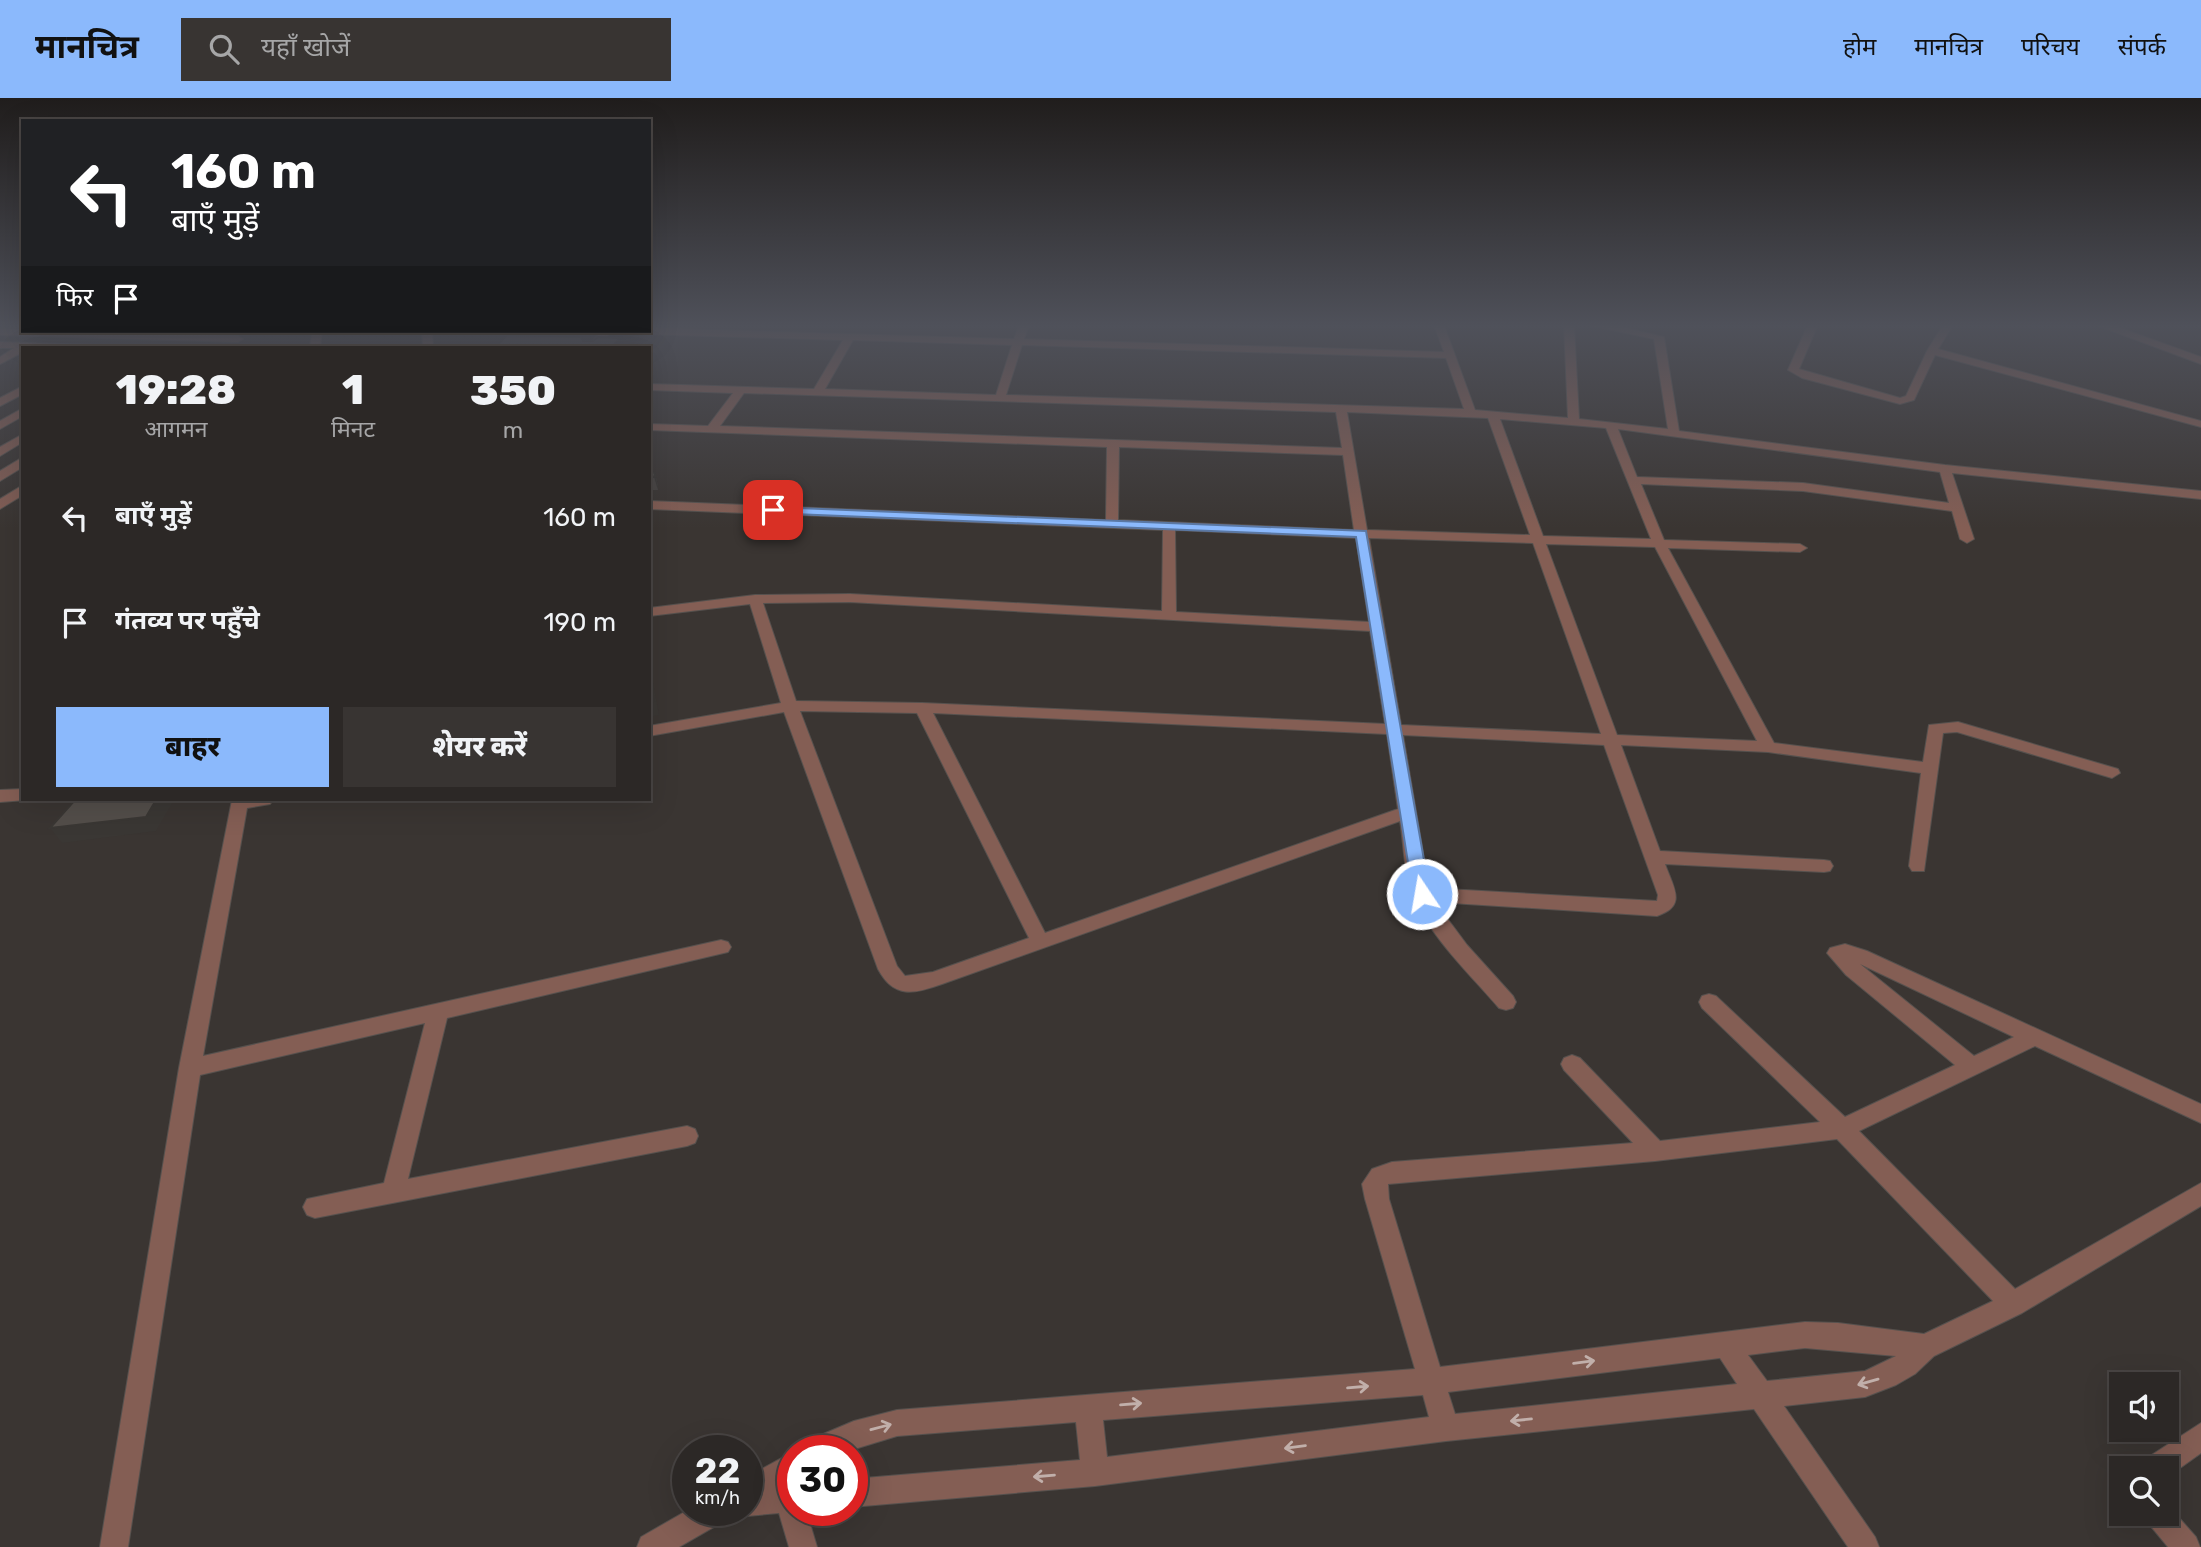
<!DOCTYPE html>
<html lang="hi">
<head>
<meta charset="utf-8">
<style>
	body { margin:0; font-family:Rubik,"Noto Sans Devanagari",sans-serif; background:#383432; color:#f1f3f6; height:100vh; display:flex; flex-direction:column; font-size:26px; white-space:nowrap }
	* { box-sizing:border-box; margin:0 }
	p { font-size:23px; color:#a6a6a7 }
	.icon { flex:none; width:38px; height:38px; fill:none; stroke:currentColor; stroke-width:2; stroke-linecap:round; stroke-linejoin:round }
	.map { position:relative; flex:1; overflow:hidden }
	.drawer { position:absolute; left:21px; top:248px; width:630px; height:455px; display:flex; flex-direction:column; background:#2c2826; border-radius:0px; box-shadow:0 7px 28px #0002,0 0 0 2px #484443 }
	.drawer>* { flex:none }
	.guide { position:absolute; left:21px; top:21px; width:630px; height:214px; border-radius:0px; box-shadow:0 7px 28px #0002,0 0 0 2px #484443; background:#202124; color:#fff; overflow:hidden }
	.fabs { position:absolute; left:2109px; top:1274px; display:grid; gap:14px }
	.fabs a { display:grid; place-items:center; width:70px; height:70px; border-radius:0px; background:#2c2826; box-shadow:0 7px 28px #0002,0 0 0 2px #484443; font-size:35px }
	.speed { position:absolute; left:672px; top:1337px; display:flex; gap:14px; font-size:35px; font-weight:700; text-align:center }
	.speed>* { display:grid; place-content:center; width:91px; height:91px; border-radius:50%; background:#2c2826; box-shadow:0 7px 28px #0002,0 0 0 2px #484443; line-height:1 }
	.speed small { font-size:18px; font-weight:400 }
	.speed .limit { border:10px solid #d22; background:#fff; color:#111 }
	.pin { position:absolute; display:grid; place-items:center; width:60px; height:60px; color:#fff; margin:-30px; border-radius:14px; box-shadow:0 4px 10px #0006 }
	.me { position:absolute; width:77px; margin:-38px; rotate:348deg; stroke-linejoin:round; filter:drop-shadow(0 0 5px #0008) }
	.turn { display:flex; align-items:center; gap:24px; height:147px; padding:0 35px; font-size:32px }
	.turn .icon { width:91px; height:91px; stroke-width:2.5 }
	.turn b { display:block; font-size:49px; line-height:60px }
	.then { display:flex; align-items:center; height:66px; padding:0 35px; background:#0003; gap:14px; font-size:26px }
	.eta { display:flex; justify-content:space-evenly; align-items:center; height:119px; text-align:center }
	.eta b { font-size:42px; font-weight:800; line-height:49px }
	.cta { display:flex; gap:14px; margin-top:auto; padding:14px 35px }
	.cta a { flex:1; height:80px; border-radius:0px; background:#8bb9fc; color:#111; font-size:28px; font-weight:800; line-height:80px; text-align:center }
	.cta a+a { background:#383432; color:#f1f3f6 }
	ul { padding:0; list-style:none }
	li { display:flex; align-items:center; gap:21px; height:105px; padding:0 35px }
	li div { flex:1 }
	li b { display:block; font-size:26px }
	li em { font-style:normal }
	header { display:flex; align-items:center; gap:42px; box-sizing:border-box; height:98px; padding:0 35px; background:#8bb9fc; color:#111 }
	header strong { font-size:33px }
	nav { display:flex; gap:38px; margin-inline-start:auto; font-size:24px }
	.search { width:490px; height:63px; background:#383432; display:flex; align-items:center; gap:18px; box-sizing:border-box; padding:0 24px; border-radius:0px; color:#a6a6a7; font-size:26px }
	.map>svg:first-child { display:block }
</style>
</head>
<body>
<header>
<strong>मानचित्र</strong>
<div class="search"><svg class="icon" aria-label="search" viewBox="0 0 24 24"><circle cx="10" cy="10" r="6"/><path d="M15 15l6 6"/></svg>यहाँ खोजें</div>
<nav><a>होम</a><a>मानचित्र</a><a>परिचय</a><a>संपर्क</a></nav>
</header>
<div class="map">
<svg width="2201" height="1449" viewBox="0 0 2201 1449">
	<rect width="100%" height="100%" fill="#3a3532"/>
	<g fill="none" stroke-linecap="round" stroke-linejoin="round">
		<g stroke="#56514e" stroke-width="2">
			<g id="minor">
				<path d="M1019,227H1029L1024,241L1444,254L1434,227H1444L1475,312L1568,320L1564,227H1574L1579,321L1668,331L1654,241L1589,227H1613L1664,239L1679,333L1945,367L2201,393V401L1952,375L1974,441L1967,445L1960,441L1952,413L1803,393L1641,386L1664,442L1800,446L1807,450L1800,454L1668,450L1774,645L1923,664L1929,627L1958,624L2118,671L2120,675L2112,680L1957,634L1943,635L1924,773H1912L1909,768L1921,675L1768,654L1621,647L1660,753L1824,762L1830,763L1833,768L1830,773L1824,774L1665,766C1673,789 1688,808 1657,818L1435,804L1467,847L1513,898L1516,904L1513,910L1506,912L1499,910C1469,875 1432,841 1413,798C1404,779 1404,745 1400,723L942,886C914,896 894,901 878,871L784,614L649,638V628L781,605L750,506L649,518V510L755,497L850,496L1162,513L1163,432L649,411V403L1106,422L1107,349L649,332V326L708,328L733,295L649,292V286L814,291L843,242L639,236L634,233H649V230L1014,241ZM853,242L1012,247L996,297L825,291ZM1022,247L1446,260L1464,311L1006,297ZM744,295L1336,314L1342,350L720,328ZM1347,314L1488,320L1530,437L1367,432ZM1500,321L1606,330L1651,441L1543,438ZM1618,331L1940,374L1949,405L1803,385L1637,379ZM1119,349L1343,357L1354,432L1118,422ZM1175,432L1356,440L1369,524L1176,514ZM1369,440L1533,445L1601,636L1401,627ZM1546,446L1655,449L1757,643L1617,637ZM850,504L1370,533L1385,626L922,605L796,603L763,505ZM800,613L917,615L1029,840L933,874L905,878L897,868ZM933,615L1387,636L1398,711L1045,835ZM1403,637L1604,647L1658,797L1657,803L1429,790Z"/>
				<polygon points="1943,227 1953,227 1938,251 2201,323 2201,329 1935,257 1914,302 1900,306 1802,280 1788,272 1806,231 1811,228 1816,231 1799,271 1900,300 1906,298 1927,253"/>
				<polygon points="2096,227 2112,227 2201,259 2201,266"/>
				<polygon points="0,231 238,238 243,241 238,244 0,237"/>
				<polygon points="312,233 322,233 320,250 310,250"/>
				<polygon points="422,233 432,233 433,250 423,250"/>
				<polygon points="602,233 612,233 596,250 586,250"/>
				<polygon points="0,244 95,247 100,250 23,250 23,254 0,266 0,259 14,250 0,250"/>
				<polygon points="23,288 23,296 0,308 0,300"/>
				<polygon points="23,310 23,318 0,331 0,323"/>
				<polygon points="23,336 23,344 0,358 0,349"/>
				<polygon points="23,359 23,369 0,383 0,373"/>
				<polygon points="23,387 23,397 0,411 0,401"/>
				<polygon points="23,691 23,702 26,702 0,704 0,692"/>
				<polygon points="232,702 273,702 270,706 247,710 203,958 721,842 728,844 731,849 728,854 447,920 408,1081 687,1028 695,1031 698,1038 695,1045 687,1048 315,1120 307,1117 303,1109 307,1101 384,1085 425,925 200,977 128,1449 100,1449 179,970"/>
				<path d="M1845,846L1867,853L2201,1006V1025L2035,948L1859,1033L2015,1191L2201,1085V1108L2022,1215L1934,1258L1915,1276L1896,1287L1865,1299L1784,1308L1875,1439L1879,1449H1848L1754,1311L1446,1343L1095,1388L852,1409V1381L1080,1362L1076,1324L897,1338L848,1353H803L807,1343L854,1323L897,1312L1415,1271L1365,1101L1362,1086L1372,1071L1392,1064L1633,1045L1564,972L1561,966L1564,960L1572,957L1580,960L1660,1043L1820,1024L1702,910L1699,904L1702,898L1709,896L1716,898L1845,1019L1955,967L1846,877L1827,855L1830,850ZM1860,866L2014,939L1974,958ZM1837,1041L1993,1203L1924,1236L1838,1225L1805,1224L1440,1269L1389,1101L1388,1086L1655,1063ZM1805,1250L1896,1258L1865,1273L1767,1283L1748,1257ZM1720,1260L1737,1286L1455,1316L1448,1294ZM1423,1297L1429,1319L1107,1359L1103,1322Z"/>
				<polygon points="2201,1325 2201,1355 2166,1380 2166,1370 2143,1370 2147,1360"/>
				<polygon points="793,1354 793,1384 788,1386 793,1386 793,1412 806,1412 817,1449 789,1449 779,1415 747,1418 736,1412 747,1412 747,1379"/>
				<polygon points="2166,1405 2196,1439 2200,1449 2168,1449 2149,1426 2145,1416 2166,1416"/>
				<polygon points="688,1412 730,1412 726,1422 679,1449 637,1449 641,1439"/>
			</g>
		</g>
		<use href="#minor" fill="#845e54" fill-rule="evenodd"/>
	</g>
	<polygon fill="#474340" points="649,374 655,375 658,388 658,392 649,392"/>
	<g fill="#3a3734">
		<polygon points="620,240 622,250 611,250"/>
		<polygon points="654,252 656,261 649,269 649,257"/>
		<polygon points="655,375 658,388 658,392 654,379"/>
		<polygon points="649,571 652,580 659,617 649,619"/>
		<polygon points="156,702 174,702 156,733 62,745 50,730"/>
	</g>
	<g fill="#534e4a" stroke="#3a3734" stroke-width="2">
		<polygon points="507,237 581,239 583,243 593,243 598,239 620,240 611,250 495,250"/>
		<polygon points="649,374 655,375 654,379 649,380"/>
		<polygon points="649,574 654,603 649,604"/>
		<polygon points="75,702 156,702 146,719 50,730"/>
	</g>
	<defs><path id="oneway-shaft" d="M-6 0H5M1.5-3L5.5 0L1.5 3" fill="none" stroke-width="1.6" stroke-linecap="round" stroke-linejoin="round" transform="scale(1.75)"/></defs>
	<g stroke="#c1afaa">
		<use href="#oneway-shaft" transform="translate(1584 1264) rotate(-7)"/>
		<use href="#oneway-shaft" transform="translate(1868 1284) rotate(164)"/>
		<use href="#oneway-shaft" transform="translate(1358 1289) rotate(-5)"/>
		<use href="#oneway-shaft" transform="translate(1131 1306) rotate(-5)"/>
		<use href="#oneway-shaft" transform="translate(1521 1322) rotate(174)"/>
		<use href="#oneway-shaft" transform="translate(881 1329) rotate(-15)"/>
		<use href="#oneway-shaft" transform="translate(1295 1349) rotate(173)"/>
		<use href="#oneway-shaft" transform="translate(1044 1378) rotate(175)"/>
	</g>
	<linearGradient id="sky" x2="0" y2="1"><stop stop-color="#201d1c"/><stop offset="0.53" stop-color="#4f515a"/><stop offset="1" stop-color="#4f515a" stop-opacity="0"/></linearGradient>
	<rect width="2201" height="430" fill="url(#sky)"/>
	<polygon fill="#8bb9fc" stroke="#5a78a4" stroke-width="2" points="773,409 1366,433 1430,796 1428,800 1422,802 1413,796 1356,439 769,415 769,410"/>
</svg>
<div class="fabs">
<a><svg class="icon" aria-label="sound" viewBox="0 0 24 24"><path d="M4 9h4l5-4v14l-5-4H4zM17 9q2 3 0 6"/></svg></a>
<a><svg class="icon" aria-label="search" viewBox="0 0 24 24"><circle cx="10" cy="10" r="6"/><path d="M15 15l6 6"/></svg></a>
</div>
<div class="speed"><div>22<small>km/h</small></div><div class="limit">30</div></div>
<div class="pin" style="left:773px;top:412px;background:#d93025"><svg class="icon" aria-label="arrive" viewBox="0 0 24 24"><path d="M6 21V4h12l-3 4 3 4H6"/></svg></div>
<svg class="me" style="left:1422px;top:796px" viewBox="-20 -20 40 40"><circle r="17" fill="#8bb9fc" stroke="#fff" stroke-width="3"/><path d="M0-11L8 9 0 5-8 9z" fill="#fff"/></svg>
<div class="guide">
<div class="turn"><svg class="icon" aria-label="left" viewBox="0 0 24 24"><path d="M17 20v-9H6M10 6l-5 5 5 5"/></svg><div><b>160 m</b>बाएँ मुड़ें</div></div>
<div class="then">फिर<svg class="icon" aria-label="arrive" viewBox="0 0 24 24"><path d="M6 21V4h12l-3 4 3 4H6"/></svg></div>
</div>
<section class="drawer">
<div class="eta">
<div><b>19:28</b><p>आगमन</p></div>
<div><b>1</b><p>मिनट</p></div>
<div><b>350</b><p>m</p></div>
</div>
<ul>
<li><svg class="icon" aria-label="left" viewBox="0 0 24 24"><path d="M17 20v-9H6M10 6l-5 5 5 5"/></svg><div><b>बाएँ मुड़ें</b></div><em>160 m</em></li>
<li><svg class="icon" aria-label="arrive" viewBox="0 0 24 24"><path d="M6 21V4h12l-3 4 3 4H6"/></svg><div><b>गंतव्य पर पहुँचे</b></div><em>190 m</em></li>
</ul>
<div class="cta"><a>बाहर</a><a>शेयर करें</a></div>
</section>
</div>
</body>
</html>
